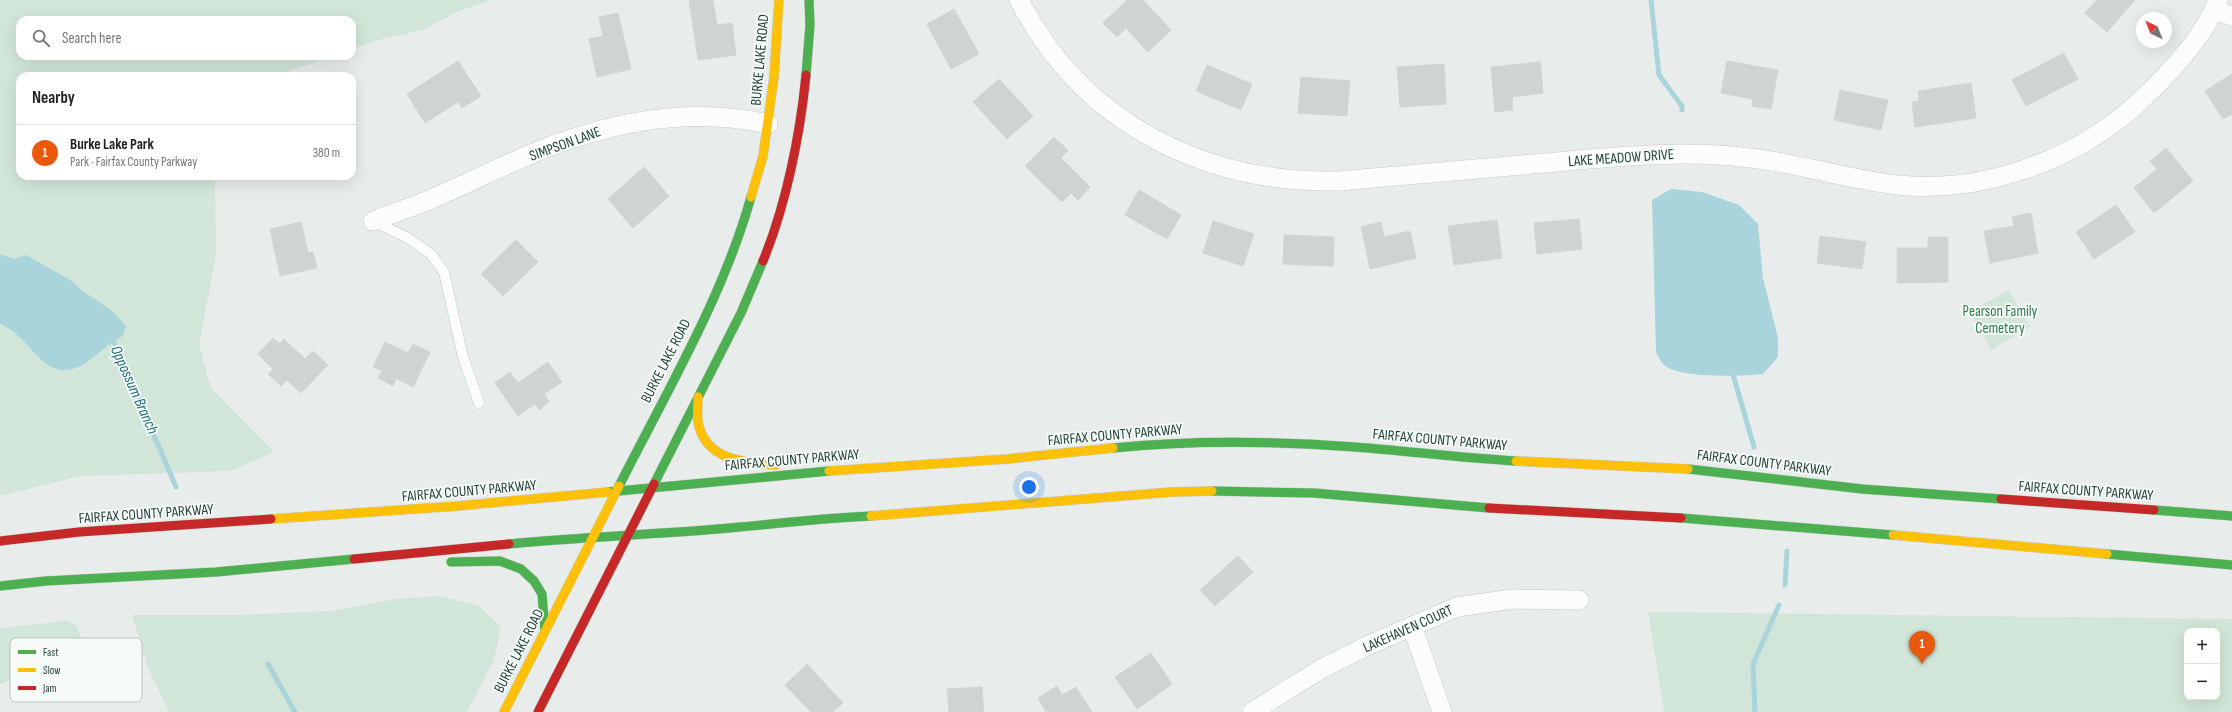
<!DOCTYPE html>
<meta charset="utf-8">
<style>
:root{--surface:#fff;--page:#f6f6f6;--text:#222;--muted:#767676;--line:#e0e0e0;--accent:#ea580c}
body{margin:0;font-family:"Sofia Sans Condensed",sans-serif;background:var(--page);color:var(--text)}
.controls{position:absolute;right:12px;bottom:12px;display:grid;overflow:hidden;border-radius:8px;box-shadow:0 4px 16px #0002}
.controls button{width:36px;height:36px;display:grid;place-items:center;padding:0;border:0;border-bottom:1px solid var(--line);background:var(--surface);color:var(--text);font:20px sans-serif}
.compass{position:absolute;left:2136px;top:12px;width:36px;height:36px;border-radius:50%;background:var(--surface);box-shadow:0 4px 16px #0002;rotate:317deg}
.you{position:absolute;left:1029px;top:487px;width:14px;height:14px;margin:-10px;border:3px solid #fff;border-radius:50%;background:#1a73e8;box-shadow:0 0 0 6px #1a73e833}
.badge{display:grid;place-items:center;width:26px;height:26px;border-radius:50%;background:var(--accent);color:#fff;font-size:13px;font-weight:700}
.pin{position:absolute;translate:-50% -33px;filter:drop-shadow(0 1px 2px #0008)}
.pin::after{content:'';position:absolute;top:21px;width:14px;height:12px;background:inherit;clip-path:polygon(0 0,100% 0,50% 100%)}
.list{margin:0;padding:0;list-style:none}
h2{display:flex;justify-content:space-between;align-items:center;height:52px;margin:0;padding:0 16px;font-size:17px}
h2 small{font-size:13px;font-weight:400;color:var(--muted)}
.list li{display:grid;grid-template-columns:26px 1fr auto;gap:12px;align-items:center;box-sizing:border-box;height:56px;padding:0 16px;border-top:1px solid var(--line)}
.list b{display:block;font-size:15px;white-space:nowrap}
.list p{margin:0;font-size:13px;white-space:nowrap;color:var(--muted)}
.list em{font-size:13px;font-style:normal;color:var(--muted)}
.icon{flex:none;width:22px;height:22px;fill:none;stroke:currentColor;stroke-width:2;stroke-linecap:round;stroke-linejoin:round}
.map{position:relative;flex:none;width:2232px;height:712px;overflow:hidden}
.search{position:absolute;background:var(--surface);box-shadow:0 4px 16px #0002;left:16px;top:16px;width:340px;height:44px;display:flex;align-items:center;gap:10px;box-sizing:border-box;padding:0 14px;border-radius:12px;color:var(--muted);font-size:15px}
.panel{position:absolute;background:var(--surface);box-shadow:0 4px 16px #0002;left:16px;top:72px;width:340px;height:108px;border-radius:12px}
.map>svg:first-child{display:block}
</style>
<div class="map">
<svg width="2232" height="712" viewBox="0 0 2232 712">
<rect width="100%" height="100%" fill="#e8edeb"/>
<g fill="#d1e6d8" fill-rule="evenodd">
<polygon points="0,0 490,0 454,13 426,29 378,40 352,49 352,20 20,20 20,56 332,56 276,76 20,76 20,176 215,176 216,255 199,345 211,388 274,452 231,471 81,476 0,496"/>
<polygon points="2009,290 2030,327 1991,350 1969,312"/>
<polygon points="438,596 478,605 501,627 494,660 467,712 169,712 148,668 132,615 238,615 332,611 395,599"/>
<path d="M1648 612 2232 619V712H1664ZM2187 631H2217V697H2187Z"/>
<polygon points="67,621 77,626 86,652 0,684 0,628"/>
</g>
<g fill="#a9d4db">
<path d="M1671 189 1702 192 1739 205 1758 224 1763 278 1778 338V357L1763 374C1743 376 1680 379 1664 365 1661 362 1658 356 1656 352L1652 200Z"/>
<path d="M0 254 14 259 26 255 72 281 81 290 110 309 126 326 123 336C107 343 96 358 80 366 43 385 31 335 0 324Z"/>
</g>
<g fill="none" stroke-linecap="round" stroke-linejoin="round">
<g stroke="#a9d4db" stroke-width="5">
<polyline points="1651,0 1659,75 1682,106 1682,110"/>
<polyline points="108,338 113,340 176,487"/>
<polyline points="1732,371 1754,447"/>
<polyline points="1785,585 1787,551"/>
<polyline points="268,664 295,712"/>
<polyline points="1755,712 1753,664 1779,605"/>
</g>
</g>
<g fill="#cfd4d2" stroke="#d1d6d4">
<polygon points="689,0 713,0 717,25 732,23 736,55 698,60"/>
<polygon points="1127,0 1143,0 1171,30 1148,52 1126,28 1117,37 1103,23"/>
<polygon points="2097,0 2135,0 2107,32 2085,13"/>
<polygon points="954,9 979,54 951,69 927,24"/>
<polygon points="618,13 631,69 597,77 589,39 603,36 599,17"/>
<polygon points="2064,53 2078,79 2026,106 2012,80"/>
<polygon points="458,61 481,96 462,108 458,102 425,123 407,94"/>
<polygon points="1727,61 1778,70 1771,109 1752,106 1753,99 1721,93"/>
<polygon points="1540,62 1543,93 1512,97 1513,110 1495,112 1491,67"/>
<polygon points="1444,64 1446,104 1400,107 1397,67"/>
<polygon points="1207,65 1252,84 1241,110 1196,91"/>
<polygon points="2232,74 2232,114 2223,119 2205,91"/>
<polygon points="1301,77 1350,81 1347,116 1298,113"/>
<polygon points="999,79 1033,116 1007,139 973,102"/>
<polygon points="1971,83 1976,118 1915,127 1912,102 1919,101 1918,91"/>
<polygon points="1840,90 1888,100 1881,130 1834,120"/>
<polygon points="1054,137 1068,150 1061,158 1090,187 1078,200 1071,193 1062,202 1025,166"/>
<polygon points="2166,148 2193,181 2154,213 2134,188 2157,169 2150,161"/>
<polygon points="644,167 669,196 633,228 608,199"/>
<polygon points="1139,190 1181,215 1167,239 1125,215"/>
<polygon points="2116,205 2135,232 2094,259 2076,232"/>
<polygon points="2031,213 2038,253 1990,263 1984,231 2014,226 2012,217"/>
<polygon points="1579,219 1582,249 1537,254 1534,223"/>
<polygon points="1497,220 1502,258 1454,265 1448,226"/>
<polygon points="1213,221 1254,234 1243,266 1203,253"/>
<polygon points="301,222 308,253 313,252 317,268 280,276 270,229"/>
<polygon points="1381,222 1384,237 1410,231 1416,258 1370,269 1361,227"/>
<polygon points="1284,235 1334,237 1333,266 1283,264"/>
<polygon points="1820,236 1866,242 1862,269 1817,263"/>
<polygon points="1928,237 1948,237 1948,282 1897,283 1897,248 1928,248"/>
<polygon points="516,240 538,262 503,296 481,274"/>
<polygon points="273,338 280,344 284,339 305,359 313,351 328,365 301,393 287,380 281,386 268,374 273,369 258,354"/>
<polygon points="385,342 408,353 413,344 430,352 413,387 396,378 393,386 378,378 382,371 373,367"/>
<polygon points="548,362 562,382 544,394 549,402 539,410 535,404 518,416 495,383 510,372 518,383"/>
<polygon points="1238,556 1253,572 1215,606 1200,590"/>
<polygon points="1151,653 1172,684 1137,709 1115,677"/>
<polygon points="807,664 843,703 833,712 811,712 785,685"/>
<polygon points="1057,686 1062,695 1076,687 1092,712 1046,712 1038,698"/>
<polygon points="982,687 984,712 949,712 947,689"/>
</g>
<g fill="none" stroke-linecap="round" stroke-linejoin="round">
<g stroke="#c5cac8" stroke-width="11">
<polyline id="lane" points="373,221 408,238 431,254 444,272 463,357 479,403"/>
</g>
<g stroke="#c5cac8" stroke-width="20">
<g id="street">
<path d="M1019 0C1082 123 1204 184 1339 181 1408 175 1476 169 1545 163 1591 159 1637 154 1684 154 1719 154 1754 157 1788 164 1825 171 1860 181 1897 185 1982 194 2077 160 2139 102 2167 76 2205 36 2218 0"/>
<polyline points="2214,10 2232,16"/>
<path d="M373 221C390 214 407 209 424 202 473 182 521 155 571 139 634 118 703 109 768 124"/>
<polyline points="1412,626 1442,712"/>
<polyline points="1252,712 1321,669 1371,644 1457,607 1512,599 1579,600"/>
</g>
</g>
<g stroke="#c3ccc9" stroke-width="10">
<g id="fast">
<polyline points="806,75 810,25 809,0"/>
<path d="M1113 448C1193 440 1275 441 1355 447 1409 451 1462 458 1516 461"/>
<polyline points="1688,469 1862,489 2001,499"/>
<polyline points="654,484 741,313 763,261"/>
<path d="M619 486C666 393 723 297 751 197"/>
<polyline points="1212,491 1314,493 1489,508"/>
<polyline points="608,492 829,471"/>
<polyline points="2154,510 2232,516"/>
<polyline points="1681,518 1893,535"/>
<path d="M509 544C578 537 648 535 717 529 769 525 819 518 871 516"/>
<polyline points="2107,554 2232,565"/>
<polyline points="451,562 500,561 521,569 534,581 542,594 545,631"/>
<polyline points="0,586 46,581 216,572 354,559"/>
</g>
</g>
<g stroke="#c3ccc9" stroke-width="10">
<g id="slow">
<polyline points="751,197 763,156 774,77 779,0"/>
<path d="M698 397C698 405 697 414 698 422 705 460 744 463 776 465"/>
<polyline points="1516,461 1688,469"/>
<polyline points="829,471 1007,459 1113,448"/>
<polyline points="871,516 1172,492 1212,491"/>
<polyline points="271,519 457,506 608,492"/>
<polyline points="1893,535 2107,554"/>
<polyline points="504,712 619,486"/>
</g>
</g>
<g stroke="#c3ccc9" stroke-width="10">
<g id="jam">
<path d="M763 261C786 205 800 136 806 75"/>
<polyline points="2001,499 2154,510"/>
<polyline points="1489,508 1681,518"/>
<polyline points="0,541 79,532 271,519"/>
<polyline points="354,559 509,544"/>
<polyline points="538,712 654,484"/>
</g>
</g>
<use href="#lane" stroke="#fcfcfc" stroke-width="10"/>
<use href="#street" stroke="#fcfcfc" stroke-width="19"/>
<use href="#fast" stroke="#4caf50" stroke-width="9"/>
<use href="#slow" stroke="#ffc107" stroke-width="9"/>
<use href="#jam" stroke="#c62828" stroke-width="9"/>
</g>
<g text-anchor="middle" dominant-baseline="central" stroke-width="3.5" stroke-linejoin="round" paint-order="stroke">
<g font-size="15" fill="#24423a" stroke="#f7fbf9">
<text transform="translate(760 60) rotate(-85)">BURKE LAKE ROAD</text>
<text transform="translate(565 144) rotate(-20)">SIMPSON LANE</text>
<text transform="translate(1621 158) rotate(-4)">LAKE MEADOW DRIVE</text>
<text transform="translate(666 361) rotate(-63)">BURKE LAKE ROAD</text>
<text transform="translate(1115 435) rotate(-5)">FAIRFAX COUNTY PARKWAY</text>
<text transform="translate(1440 440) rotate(5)">FAIRFAX COUNTY PARKWAY</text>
<text transform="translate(792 460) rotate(-5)">FAIRFAX COUNTY PARKWAY</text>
<text transform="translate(1764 463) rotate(7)">FAIRFAX COUNTY PARKWAY</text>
<text transform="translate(469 491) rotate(-5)">FAIRFAX COUNTY PARKWAY</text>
<text transform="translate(2086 491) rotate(4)">FAIRFAX COUNTY PARKWAY</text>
<text transform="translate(146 514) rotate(-4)">FAIRFAX COUNTY PARKWAY</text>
<text transform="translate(1408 629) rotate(-24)">LAKEHAVEN COURT</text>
<text transform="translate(519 651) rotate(-63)">BURKE LAKE ROAD</text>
</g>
<g font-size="15" fill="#2d7a4b" stroke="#f7fbf9">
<text x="2000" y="311">Pearson Family<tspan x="2000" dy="17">Cemetery</tspan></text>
</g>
<g font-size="16" font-style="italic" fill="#1c6f80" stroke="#f7fbf9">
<text transform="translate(134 390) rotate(66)">Oppossum Branch</text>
</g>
</g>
<rect x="10" y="638" width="132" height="64" rx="6" fill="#f7fbf9" stroke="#b8c4c0" stroke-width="1"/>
<rect x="18" y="650" width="18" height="4" fill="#4caf50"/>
<rect x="18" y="668" width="18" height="4" fill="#ffc107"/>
<rect x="18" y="686" width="18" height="4" fill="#c62828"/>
<g font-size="11" fill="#24423a">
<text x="43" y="656">Fast</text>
<text x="43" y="674">Slow</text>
<text x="43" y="692">Jam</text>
</g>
</svg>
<div class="controls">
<button>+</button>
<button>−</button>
</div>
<svg class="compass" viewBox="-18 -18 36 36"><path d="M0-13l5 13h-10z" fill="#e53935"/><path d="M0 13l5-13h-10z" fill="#767676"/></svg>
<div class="you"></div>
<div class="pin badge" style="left:1922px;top:664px">1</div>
<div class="search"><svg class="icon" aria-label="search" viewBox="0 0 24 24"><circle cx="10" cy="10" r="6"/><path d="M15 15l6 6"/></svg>Search here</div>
<section class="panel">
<h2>Nearby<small></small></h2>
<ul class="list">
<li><span class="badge">1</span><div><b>Burke Lake Park</b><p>Park · Fairfax County Parkway</p></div><em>380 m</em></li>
</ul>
</section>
</div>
